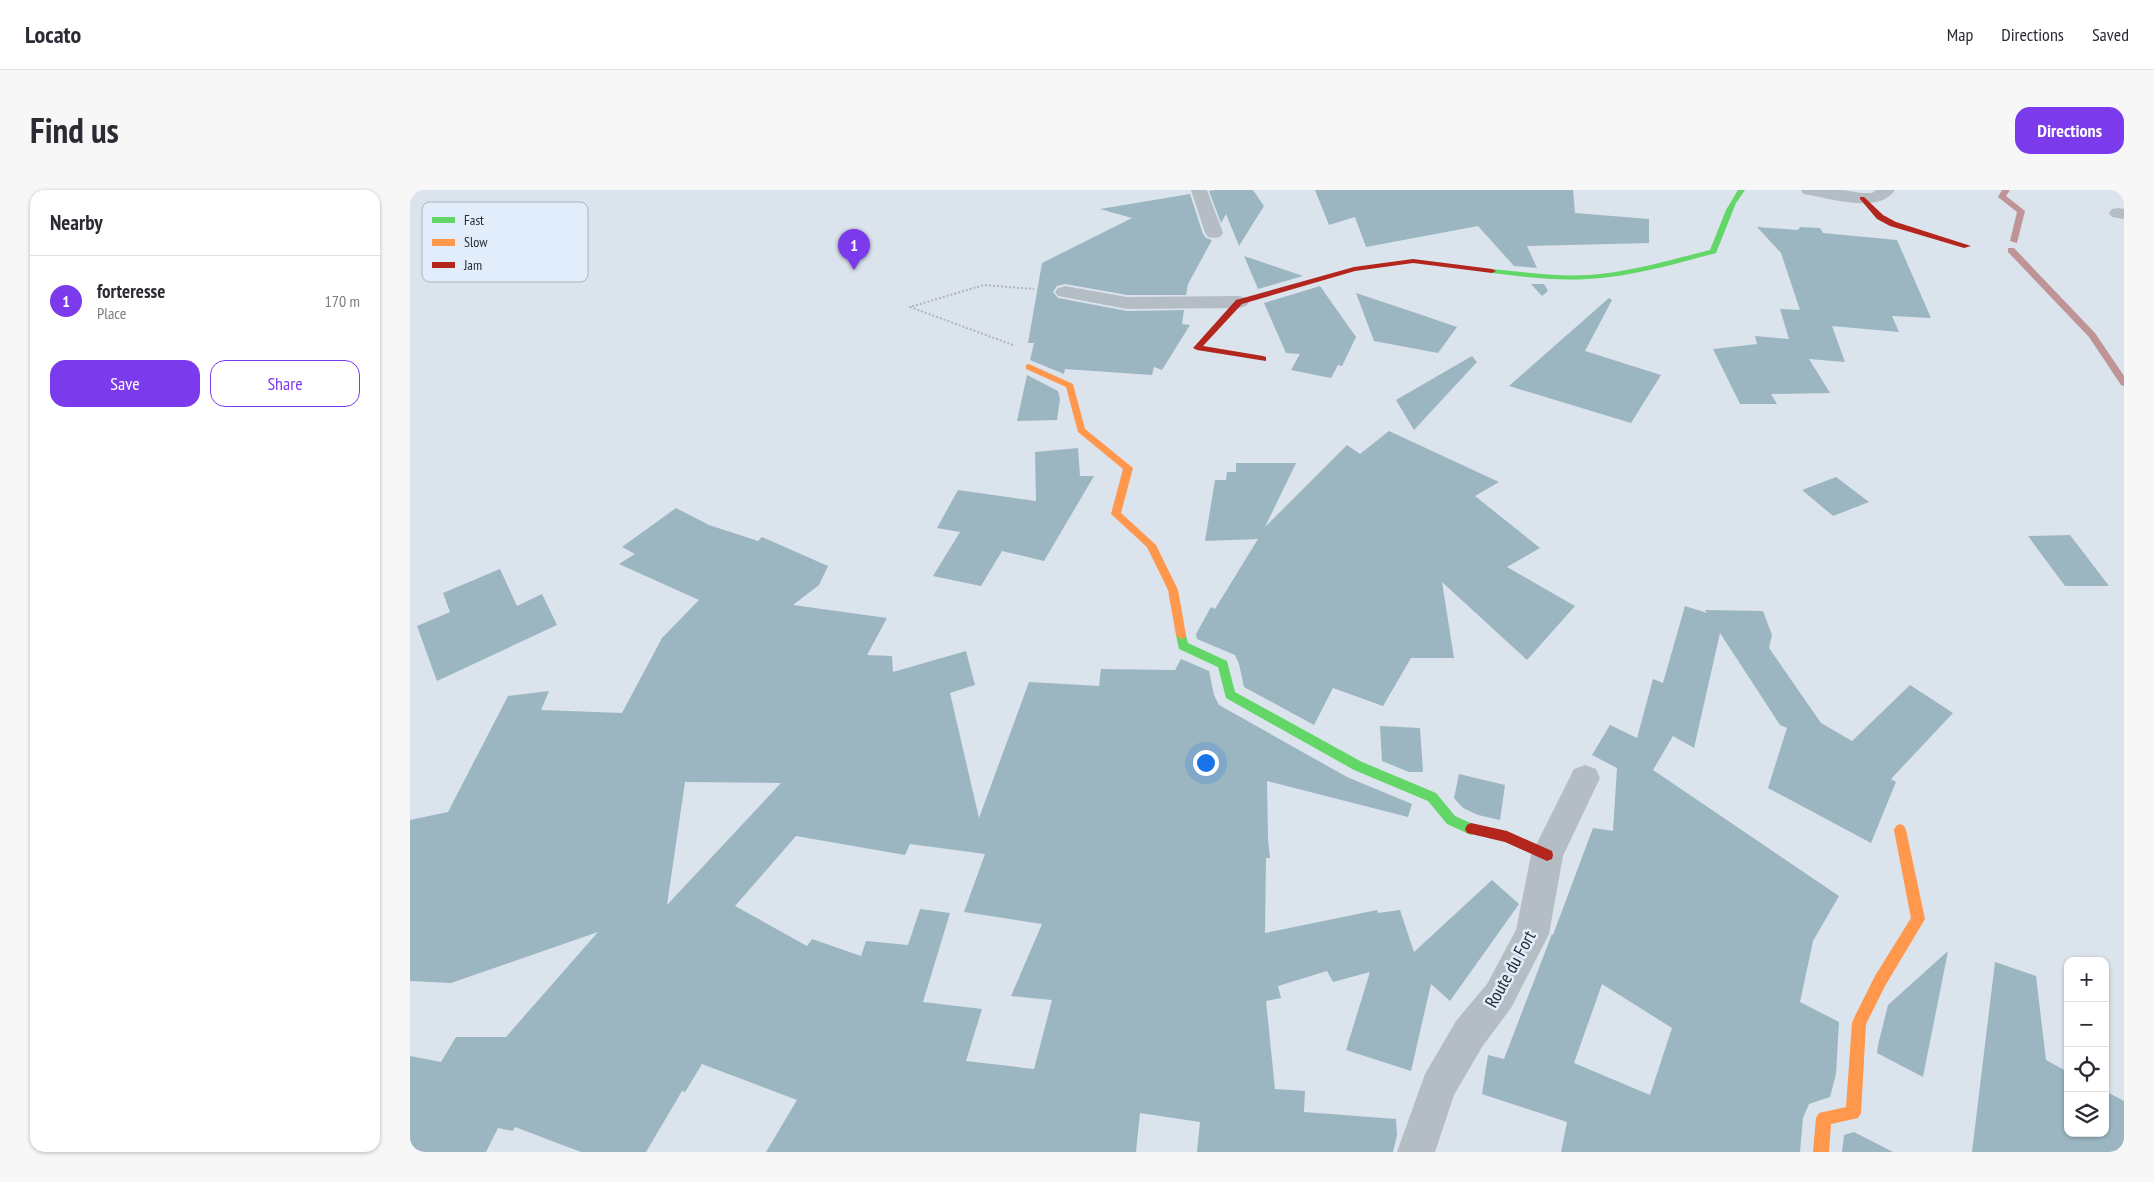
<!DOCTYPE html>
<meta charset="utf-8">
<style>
:root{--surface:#fff;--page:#f7f7f7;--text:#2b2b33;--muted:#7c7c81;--line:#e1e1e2;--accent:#7c3aed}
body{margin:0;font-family:"PT Sans Narrow",sans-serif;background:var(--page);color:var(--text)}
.controls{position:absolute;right:15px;bottom:15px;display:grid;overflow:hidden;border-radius:10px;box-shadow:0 1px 4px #0004}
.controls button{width:45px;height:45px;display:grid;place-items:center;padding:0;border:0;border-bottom:1px solid var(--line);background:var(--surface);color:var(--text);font:25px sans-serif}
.you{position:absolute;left:795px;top:572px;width:18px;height:18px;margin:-12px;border:4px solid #fff;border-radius:50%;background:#1a73e8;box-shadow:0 0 0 8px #1a73e833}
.badge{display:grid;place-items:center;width:32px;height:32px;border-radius:50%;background:var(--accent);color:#fff;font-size:16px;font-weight:700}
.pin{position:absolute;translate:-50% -41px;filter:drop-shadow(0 1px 2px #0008)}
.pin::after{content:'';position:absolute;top:26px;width:18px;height:15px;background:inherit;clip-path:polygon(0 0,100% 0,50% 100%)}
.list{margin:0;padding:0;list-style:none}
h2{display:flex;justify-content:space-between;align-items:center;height:65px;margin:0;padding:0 20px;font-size:21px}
h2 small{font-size:16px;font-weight:400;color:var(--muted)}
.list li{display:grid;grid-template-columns:32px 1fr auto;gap:15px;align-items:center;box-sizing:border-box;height:90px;padding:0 20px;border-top:1px solid var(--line)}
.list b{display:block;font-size:19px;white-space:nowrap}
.list p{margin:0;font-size:16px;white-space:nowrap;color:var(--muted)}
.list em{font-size:16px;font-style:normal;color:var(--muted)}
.actions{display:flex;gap:10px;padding:15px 20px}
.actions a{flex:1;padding:11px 0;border:1px solid var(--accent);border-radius:15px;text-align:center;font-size:18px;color:var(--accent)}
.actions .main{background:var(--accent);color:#fff}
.icon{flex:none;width:28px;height:28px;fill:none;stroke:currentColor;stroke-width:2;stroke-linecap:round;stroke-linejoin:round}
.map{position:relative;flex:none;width:1714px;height:962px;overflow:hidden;border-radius:15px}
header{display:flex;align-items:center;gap:30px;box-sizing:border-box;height:70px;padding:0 25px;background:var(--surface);border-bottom:1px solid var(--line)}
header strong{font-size:24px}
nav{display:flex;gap:28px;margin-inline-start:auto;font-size:18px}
.intro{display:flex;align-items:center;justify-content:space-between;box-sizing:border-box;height:120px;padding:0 30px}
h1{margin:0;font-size:35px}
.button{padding:12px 22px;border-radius:15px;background:var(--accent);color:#fff;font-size:18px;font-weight:700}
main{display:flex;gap:30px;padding:0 30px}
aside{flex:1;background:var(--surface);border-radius:15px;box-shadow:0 1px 4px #0004}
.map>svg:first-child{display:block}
</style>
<header>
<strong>Locato</strong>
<nav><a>Map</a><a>Directions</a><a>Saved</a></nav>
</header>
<div class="intro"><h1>Find us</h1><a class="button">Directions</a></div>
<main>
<aside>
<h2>Nearby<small></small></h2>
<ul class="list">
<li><span class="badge">1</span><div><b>forteresse</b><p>Place</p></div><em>170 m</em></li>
</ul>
<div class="actions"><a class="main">Save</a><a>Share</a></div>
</aside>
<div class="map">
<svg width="1714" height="962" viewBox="0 0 1714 962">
<rect width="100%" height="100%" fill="#dbe3ec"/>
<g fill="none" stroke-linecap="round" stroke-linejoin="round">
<g fill="#be9496" fill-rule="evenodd">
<polygon points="1592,0 1600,0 1596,6 1615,21 1607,53 1600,51 1607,22 1588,7"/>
<polygon points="1598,58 1604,58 1685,143 1714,186 1714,196 1711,195 1679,147 1598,62"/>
</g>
</g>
<g fill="#9bb6c1" fill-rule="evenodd">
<polygon points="805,0 843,0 854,16 829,56 816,24 811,33 799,1"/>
<polygon points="905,0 1163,0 1165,23 1239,29 1239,53 1117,56 1127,78 1104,76 1068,36 956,57 945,27 919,35"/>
<polygon points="780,4 793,44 796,48 802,50 778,94 776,105 717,105 655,94 647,96 643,102 648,108 717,121 774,120 772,134 780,135 752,180 744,177 742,185 655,179 654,184 620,170 624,153 618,153 632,73 722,28 690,19"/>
<polygon points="1347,37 1388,40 1390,37 1410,38 1413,43 1487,50 1521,128 1482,126 1489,142 1422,136 1435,172 1399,169 1420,203 1361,204 1367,214 1330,214 1303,159 1347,154 1345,146 1379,149 1370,119 1390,120 1371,63"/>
<polygon points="834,66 893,86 848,99"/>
<polygon points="1121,94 1134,94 1138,101 1132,106"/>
<polygon points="910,96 946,147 932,176 928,175 921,188 881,180 890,164 876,163 854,113"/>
<polygon points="946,103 1009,124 1047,137 1028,163 964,151"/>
<polygon points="1199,108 1202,110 1175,161 1251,185 1221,233 1099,196"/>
<polygon points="1062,166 1067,172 1004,240 986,210"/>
<polygon points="617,185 648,201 650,209 647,230 607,231"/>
<polygon points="979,241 1089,292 1065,306 1130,358 1097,377 1165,416 1117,470 1032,392 1044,468 1001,468 973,516 923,498 904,535 834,497 829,474 825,465 787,449 786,444 801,417 805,419 848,349 795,351 805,290 816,290 817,282 826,282 826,273 886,273 855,337 937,255 950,264"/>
<polygon points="668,258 670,286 684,286 634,371 592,361 571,396 523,386 550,342 527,338 548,300 626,311 625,262"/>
<polygon points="1426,287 1459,312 1423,326 1392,300"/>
<path d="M266 318 299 335 348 351 352 347 418 376 409 395 383 415 477 428 457 465 482 466 483 482 556 461 565 495 540 503 569 628 619 492 689 496 691 479 765 480 771 469 799 481 804 505 809 515 937 587 1002 614 998 627 857 591 858 649 860 668H856L855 743 967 720 968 723 990 720 1004 762 1082 690 1109 714 1040 811 1021 794 1001 881 936 860 960 782 923 792 917 781 868 796 871 808 856 811 865 899 895 901 894 922 986 929 987 945 983 962H787L790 932 730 923 726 962H356L387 910 292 874 275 902 272 901 236 962H171L105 937 103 941 88 938 76 962H0V866L31 872 46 847H96L188 742 41 793 0 791V630L38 622 98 506 139 501 131 520 212 523 252 448 289 410 209 374 225 364 212 357ZM275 592 371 593 257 715ZM386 646 495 665 500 654 575 664 554 722 632 734 601 806 642 810 624 879 556 871 572 819 513 812 540 723 510 719 498 755 456 751 451 766 402 749 397 756 325 716Z"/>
<polygon points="1660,345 1699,396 1655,396 1618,346"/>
<polygon points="90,379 107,416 132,404 147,435 27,491 7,436 40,422 33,403"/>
<path d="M1275 416 1297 423 1295 420 1353 421 1362 445 1359 458 1411 533 1442 551 1500 495 1543 523 1481 589 1486 592 1461 653 1358 598 1377 538 1370 535 1310 443 1284 558 1263 546 1243 580 1429 706 1403 751 1390 812 1429 832 1426 884 1420 907 1399 914 1393 928 1390 962H1151L1157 932 1072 904 1078 865 1094 869 1142 744 1143 745 1183 638 1203 641 1207 578 1182 565 1200 535 1227 548 1243 489 1253 493ZM1192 794 1262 838 1240 905 1164 873Z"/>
<polygon points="970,536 1010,538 1013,582 999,582 972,571"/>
<polygon points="1049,584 1095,595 1090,630 1068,625 1053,618 1044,608"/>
<polygon points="1538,761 1513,887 1467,863 1468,855 1478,815"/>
<polygon points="1585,772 1626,786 1636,870 1658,882 1658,943 1695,943 1695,901 1714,911 1714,962 1562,962"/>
<polygon points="1444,942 1483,962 1432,962 1434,945"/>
</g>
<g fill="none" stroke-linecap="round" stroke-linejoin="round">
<polyline stroke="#adb6bd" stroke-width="2" stroke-dasharray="2 2" stroke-linecap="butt" points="603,155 500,117 574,95 624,99"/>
<g fill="#b5bdc4" fill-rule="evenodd">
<polygon points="781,0 797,0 813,43 810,47 804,48 798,47 795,43"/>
<path d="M1391 0H1433L1452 3H1462L1466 0H1485C1469 24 1423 9 1399 5L1393 4Z"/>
<polygon points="1708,18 1714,19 1714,29 1702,27 1699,23 1702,19"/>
<polygon points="655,96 717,107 829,106 836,108 839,112 836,116 829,118 717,119 648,106 645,102 648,98"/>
<polygon points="1175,575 1186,579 1190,588 1153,666 1139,744 1101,818 1072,857 1044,905 1025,962 987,962 1015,884 1046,831 1077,794 1106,740 1121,665 1164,579"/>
</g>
<g fill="#63d668" fill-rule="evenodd">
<path d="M1328 0H1335L1326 13 1306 63C1264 74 1221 87 1178 89 1146 91 1114 87 1082 83L1078 81 1082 79C1114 82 1146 87 1179 85 1220 82 1260 70 1300 60L1316 20Z"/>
<polygon points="771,441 775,442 778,453 817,471 825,502 952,572 1026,603 1045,626 1065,635 1067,639 1065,643 1061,645 1037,634 1018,611 944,580 816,508 808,477 769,459 766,445"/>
</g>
<g fill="#ff974d" fill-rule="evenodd">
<polygon points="619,174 663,194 675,239 723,278 711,323 746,355 768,400 776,445 775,448 771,449 766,445 758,400 737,357 701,324 713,279 668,242 656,197 616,179 616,175"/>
<polygon points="1490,634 1494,636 1496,640 1515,729 1475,796 1456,834 1451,923 1448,928 1421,934 1419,962 1403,962 1406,928 1409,923 1436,917 1442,833 1444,828 1465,786 1501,728 1484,640 1486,636"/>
</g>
<g fill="#b3261e" fill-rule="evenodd">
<polygon points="1450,7 1454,7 1473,25 1486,32 1561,56 1554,58 1480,36 1467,29 1450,9"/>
<polygon points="1003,69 1082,79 1086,81 1082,83 1003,73 945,81 832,114 793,156 853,166 856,167 856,171 787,160 783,158 826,110 944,77"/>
<polygon points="1061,633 1097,641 1142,661 1143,665 1142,669 1137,671 1095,652 1057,643 1055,639 1057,635"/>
</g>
</g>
<g text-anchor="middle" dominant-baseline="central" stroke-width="5" stroke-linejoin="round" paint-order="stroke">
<g font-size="18" fill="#242f34" stroke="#e1edfa">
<text transform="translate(1100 779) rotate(-61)">Route du Fort</text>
</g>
</g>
<rect x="12" y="12" width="166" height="80" rx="8" fill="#e1edfa" stroke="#a8b4bf" stroke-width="1"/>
<rect x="22" y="27" width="23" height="6" fill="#63d668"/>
<rect x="22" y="49" width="23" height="7" fill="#ff974d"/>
<rect x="22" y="72" width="23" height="6" fill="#b3261e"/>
<g font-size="14" fill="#242f34">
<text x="54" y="35">Fast</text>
<text x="54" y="57">Slow</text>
<text x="54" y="80">Jam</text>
</g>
</svg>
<div class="controls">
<button>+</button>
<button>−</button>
<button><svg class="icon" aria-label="locate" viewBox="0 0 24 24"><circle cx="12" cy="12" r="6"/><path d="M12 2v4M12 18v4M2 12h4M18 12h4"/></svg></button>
<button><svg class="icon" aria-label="layers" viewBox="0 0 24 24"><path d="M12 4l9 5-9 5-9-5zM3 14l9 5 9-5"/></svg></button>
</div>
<div class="you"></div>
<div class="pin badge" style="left:444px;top:80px">1</div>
</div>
</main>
